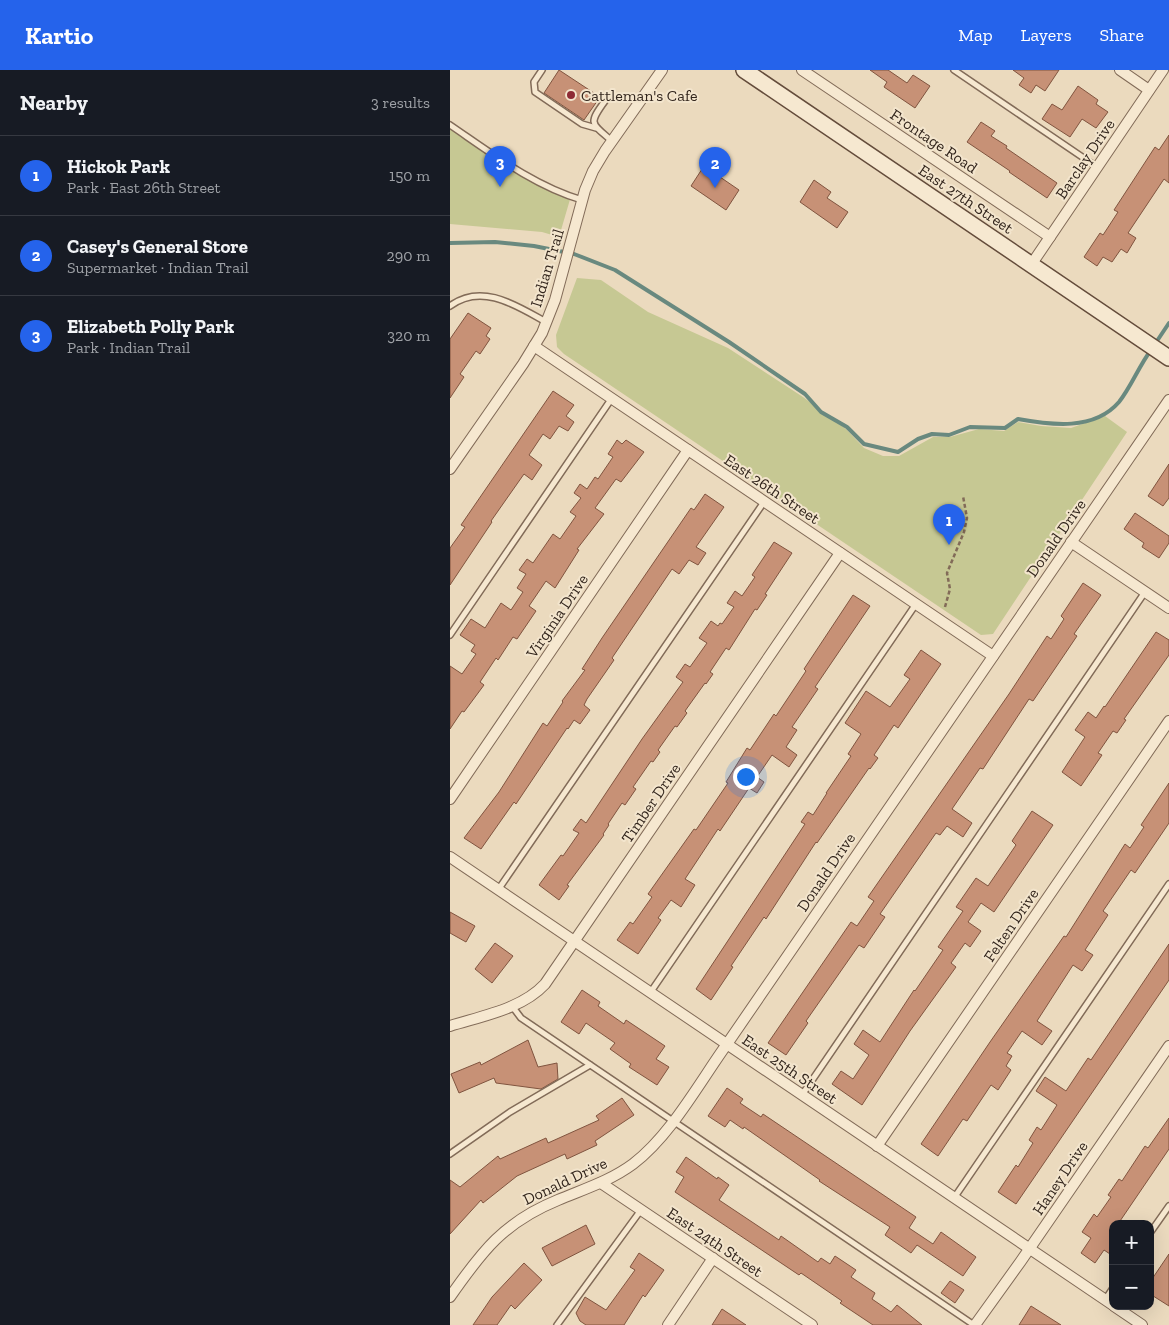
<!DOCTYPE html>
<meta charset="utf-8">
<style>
:root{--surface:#171b24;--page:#242831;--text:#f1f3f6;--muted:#9ea1a6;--line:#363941;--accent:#2563eb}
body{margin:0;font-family:"Zilla Slab",serif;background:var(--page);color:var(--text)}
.controls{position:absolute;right:15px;bottom:15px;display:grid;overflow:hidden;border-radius:10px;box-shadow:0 5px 20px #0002}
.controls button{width:45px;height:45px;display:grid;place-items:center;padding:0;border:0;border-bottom:1px solid var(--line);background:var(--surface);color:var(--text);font:25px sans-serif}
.you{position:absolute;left:295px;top:706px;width:18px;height:18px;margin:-12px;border:4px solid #fff;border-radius:50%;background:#1a73e8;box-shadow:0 0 0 8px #1a73e833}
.badge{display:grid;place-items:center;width:32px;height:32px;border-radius:50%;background:var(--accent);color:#fff;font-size:16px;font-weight:700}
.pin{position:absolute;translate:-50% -41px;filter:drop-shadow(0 1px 2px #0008)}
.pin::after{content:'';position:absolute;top:26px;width:18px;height:15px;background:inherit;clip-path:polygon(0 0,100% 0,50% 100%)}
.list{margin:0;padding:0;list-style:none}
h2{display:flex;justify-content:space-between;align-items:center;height:65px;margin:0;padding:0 20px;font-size:21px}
h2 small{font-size:16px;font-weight:400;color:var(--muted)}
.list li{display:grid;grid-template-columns:32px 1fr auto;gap:15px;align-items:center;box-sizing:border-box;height:80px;padding:0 20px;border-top:1px solid var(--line)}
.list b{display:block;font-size:19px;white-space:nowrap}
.list p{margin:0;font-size:16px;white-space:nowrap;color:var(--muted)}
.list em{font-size:16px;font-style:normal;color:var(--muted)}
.map{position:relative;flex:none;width:719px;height:1255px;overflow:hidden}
header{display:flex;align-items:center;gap:30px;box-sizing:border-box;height:70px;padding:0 25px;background:var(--accent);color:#fff}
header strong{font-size:24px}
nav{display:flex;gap:28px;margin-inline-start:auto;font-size:18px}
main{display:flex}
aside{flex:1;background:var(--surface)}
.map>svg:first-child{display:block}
</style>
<header>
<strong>Kartio</strong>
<nav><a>Map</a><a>Layers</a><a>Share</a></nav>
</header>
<main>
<aside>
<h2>Nearby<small>3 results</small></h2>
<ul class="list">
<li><span class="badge">1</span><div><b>Hickok Park</b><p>Park · East 26th Street</p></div><em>150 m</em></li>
<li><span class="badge">2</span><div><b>Casey's General Store</b><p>Supermarket · Indian Trail</p></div><em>290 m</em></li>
<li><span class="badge">3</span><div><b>Elizabeth Polly Park</b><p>Park · Indian Trail</p></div><em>320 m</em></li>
</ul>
</aside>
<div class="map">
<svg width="719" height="1255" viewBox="0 0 719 1255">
<rect width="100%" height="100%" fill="#ebdabe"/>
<g fill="#c6c893">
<polygon points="0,55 60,95 121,126 109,167 92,162 0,154"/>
<polygon points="127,208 151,210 198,242 278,278 353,327 396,359 414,378 433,386 449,386 483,367 500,367 529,359 554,361 568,352 591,356 621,358 655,346 677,362 543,564 531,565 114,284 107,277 106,265"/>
</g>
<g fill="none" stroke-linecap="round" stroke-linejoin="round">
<g stroke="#69897f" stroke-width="4">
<path d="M0 173 45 172 84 176 124 184 165 200 279 272 355 324 371 342 397 357 414 374 448 382 468 369 482 364 499 365 520 357 555 358 568 349C601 355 644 361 669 332 681 317 689 296 701 280"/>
<polyline points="705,274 719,253"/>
</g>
</g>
<g fill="#c79176" stroke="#80543f">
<polygon points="109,0 150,27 134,50 94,23"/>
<polygon points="420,0 438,0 457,13 463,5 480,16 465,38 434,17 437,12"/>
<polygon points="563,0 609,0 595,21 586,15 581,23 569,15 574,8"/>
<polygon points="628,16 648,30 646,34 658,42 646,58 632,49 620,67 592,49 602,34 612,40"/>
<polygon points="531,52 545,61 541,66 557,76 556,78 607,113 597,128 559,102 560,101 517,72"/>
<polygon points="719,65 719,113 714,109 678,163 686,168 677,183 671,179 662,192 653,187 647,196 634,187 650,163 653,165 668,142 664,140 705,77 709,80"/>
<polygon points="254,96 289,120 276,140 241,116"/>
<polygon points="364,110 381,122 377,128 398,142 387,158 350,132"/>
<polygon points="18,243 41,258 36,266 40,269 30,284 26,281 10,304 14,307 0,328 0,269"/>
<polygon points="103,321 124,335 116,346 124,352 118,361 109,356 100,369 93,364 79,385 92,395 82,410 74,404 41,451 42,452 0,515 0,478 15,457 11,455"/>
<polygon points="167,370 172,374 176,370 194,382 171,412 166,409 145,438 154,444 127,479 129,480 105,518 96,511 79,536 86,541 67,569 63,567 48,590 46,588 30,612 34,615 14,642 12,641 0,659 0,596 12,604 26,584 21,581 25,575 10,565 21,549 35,558 51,533 61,540 73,522 67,518 76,504 69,500 77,489 83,493 103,464 110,469 126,446 120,442 131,428 124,423 130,414 137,419 145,407 148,409 163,387 158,384"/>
<polygon points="719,394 719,428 713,436 698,426"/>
<polygon points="255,424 274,437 246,477 256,483 248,495 239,490 229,504 222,499 162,588 164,590 137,629 134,635 140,640 130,654 124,650 118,659 117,658 66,734 64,732 31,779 14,768 49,722 93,653 97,656 113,632 112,631 135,600 132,599 152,568 241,438 244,440"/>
<polygon points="685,443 719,466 719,473 709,488 692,477 694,473 674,459"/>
<polygon points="324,472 342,483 315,524 317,525 307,540 305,539 279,580 276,578 260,602 263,604 256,614 255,613 235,641 237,643 227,657 225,656 208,680 210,682 203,692 201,691 183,717 186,719 175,735 172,733 158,754 159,755 153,764 154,765 117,815 119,816 109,830 89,815 111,785 113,786 129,763 123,760 131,749 136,753 192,669 233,612 226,607 235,594 240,597 257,573 249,568 261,551 268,556 270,553 272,554 284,537 277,533 285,521 292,526 305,507 302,505"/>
<polygon points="633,513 651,525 624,564 627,566 583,631 579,629 533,699 530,698 502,739 522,753 513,767 497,756 490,765 486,763 430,844 435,847 414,878 409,875 356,951 358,953 336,985 318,973 401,852 407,856 424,831 418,827 559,624 597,566 601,569 614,549 611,546"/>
<polygon points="403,525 420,536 365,617 368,619 342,657 347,660 336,677 347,685 339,697 322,685 307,707 314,712 307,723 299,718 270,761 268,759 235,809 245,815 231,837 221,830 208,848 211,850 188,884 167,870 180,852 183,854 202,827 198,824 244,759 246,760 278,713 276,712 297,678 300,680 324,644 326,646 356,601 354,599"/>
<polygon points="706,562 719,570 719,585 674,649 676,650 667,663 663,661 648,683 652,685 631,716 612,702 635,667 625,660 638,642 646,648 654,636 655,637"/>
<polygon points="471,580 491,594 448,658 444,655 424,685 428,688 420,699 419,698 367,773 366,772 316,849 314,847 281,896 283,897 261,930 246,919 355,754 351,752 358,742 363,745 377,723 376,723 401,686 398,684 411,664 395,653 416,621 440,637 460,609 454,605"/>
<polygon points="719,713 719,753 685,803 681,800 653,841 658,845 635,880 643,885 632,901 623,895 587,951 602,961 592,975 572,961 557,983 562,986 556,996 561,1000 548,1020 541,1015 517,1051 513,1049 488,1086 471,1074 540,972 614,866 616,867 675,774 680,778 694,757 691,755"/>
<polygon points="582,741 603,755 544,842 531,833 518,852 531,861 520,877 515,873 501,893 506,897 460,961 412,1035 382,1014 391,1001 403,1009 419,985 404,974 413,960 430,972 464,920 465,921 493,880 488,877 513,841 506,837 526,808 538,816 566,775 562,771"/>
<polygon points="0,842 25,856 16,872 0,863"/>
<polygon points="45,873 63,886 42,913 25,899"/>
<polygon points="719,874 719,910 566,1134 548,1122 566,1095 568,1097 583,1073 579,1070 587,1057 591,1060 607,1035 586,1021 595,1007 616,1021 638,988 641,990"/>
<polygon points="132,920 150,932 148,936 174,954 176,950 215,976 206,989 219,997 207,1015 179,997 181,994 160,979 165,973 136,953 129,964 111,952"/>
<polygon points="78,970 88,997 107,993 108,1009 91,1019 46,1013 44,1008 9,1023 1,1004 30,992 31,995"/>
<polygon points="277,1018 293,1029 290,1033 311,1047 313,1044 466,1147 459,1158 483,1174 491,1162 526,1187 513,1206 467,1175 461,1183 435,1165 440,1157 369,1111 370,1110 294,1057 293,1059 280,1050 275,1057 258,1046"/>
<polygon points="172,1028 184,1045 145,1071 147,1075 117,1089 115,1084 67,1106 33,1133 31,1130 0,1164 0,1110 10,1117 48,1086 50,1089 96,1068 98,1073 149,1050 146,1046"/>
<polygon points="719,1048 719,1079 668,1154 663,1154 663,1186 654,1180 645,1193 631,1183 641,1168 632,1162 644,1144 647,1147 661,1127 658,1125 669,1109 672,1111 695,1076 698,1078"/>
<polygon points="236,1087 267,1109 268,1107 279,1115 269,1130 329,1170 331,1166 368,1192 371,1188 380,1194 385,1186 406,1200 401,1207 425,1223 422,1229 441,1242 447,1235 472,1255 423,1255 390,1233 392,1231 351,1203 349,1205 225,1122 234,1107 226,1102"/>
<polygon points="136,1155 145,1174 102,1196 92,1178"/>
<polygon points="189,1183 214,1200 195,1227 193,1225 174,1255 136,1255 130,1251 126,1243 135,1227 156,1240 185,1200 180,1197"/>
<polygon points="719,1184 719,1236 700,1224 700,1212"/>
<polygon points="74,1193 92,1210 65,1239 61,1235 47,1255 23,1255 42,1227"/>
<polygon points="500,1211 514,1220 505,1233 491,1223"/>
<polygon points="581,1236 611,1255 569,1255"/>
<polygon points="272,1239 296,1255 262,1255"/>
</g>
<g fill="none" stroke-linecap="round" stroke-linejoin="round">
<g stroke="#826b58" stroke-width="8">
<g id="service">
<polyline points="92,0 84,12 85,22 132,54 146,58"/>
<polyline points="504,0 647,97"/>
<path d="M155 31C138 54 141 53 162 71"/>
<path d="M0 55C41 83 84 116 132 130"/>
<path d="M0 236C32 212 67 236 96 252"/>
<polyline points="0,565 162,328"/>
<polyline points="48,820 314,432"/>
<polyline points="200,923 466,534"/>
<polyline points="62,936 71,948 524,1255"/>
<polyline points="352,1025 695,522"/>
<polyline points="0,1084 60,1042 140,995"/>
<polyline points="504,1128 719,814"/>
<polyline points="700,1163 719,1136"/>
<polyline points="655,1230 663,1218"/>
<polyline points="107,1255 191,1140"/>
</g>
</g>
<g stroke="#826b58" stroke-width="12">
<g id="minor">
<polyline points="352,0 600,167"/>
<polyline points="670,0 699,20"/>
<polyline points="581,195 713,0"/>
<polyline points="84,276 543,586"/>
<polyline points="0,399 73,294 92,263 105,230 135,120 143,101 155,81 212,0"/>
<polyline points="621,472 719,538"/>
<polyline points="0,729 238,380"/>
<polyline points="0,787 663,1235"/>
<path d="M0 956C32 946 72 939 95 914L390 483"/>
<polyline points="427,1076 719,651"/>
<polyline points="151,1113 362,1255"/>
<path d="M0 1227C32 1181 54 1152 108 1130 134 1119 160 1111 183 1094 221 1065 249 1013 277 974L719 330"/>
<polyline points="664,1236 692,1255"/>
<polyline points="218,1255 263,1188"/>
<polyline points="525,1255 571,1191 719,976"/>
</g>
</g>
<g stroke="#644c3b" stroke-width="18">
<polyline id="secondary" points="294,0 719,288"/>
</g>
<polyline stroke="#826b58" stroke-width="2.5" stroke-dasharray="4 2.5" stroke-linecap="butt" points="495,537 500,519 497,503 514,462 517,448 513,426"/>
<use href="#service" stroke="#f6e8d0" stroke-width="5"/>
<use href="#minor" stroke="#f6e8d0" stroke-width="10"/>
<use href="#secondary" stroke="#f6e8d0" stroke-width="15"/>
</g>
<circle fill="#8e2b34" stroke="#f3e5cd" stroke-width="2" cx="121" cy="25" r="5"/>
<g text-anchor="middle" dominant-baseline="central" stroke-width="4" stroke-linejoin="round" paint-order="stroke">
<g font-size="16" fill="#32251c" stroke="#f3e5cd" text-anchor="start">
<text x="131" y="25">Cattleman's Cafe</text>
</g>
<g font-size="16" fill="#32251c" stroke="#f3e5cd">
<text transform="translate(484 71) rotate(34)">Frontage Road</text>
<text transform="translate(635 89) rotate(-56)">Barclay Drive</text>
<text transform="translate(516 129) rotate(34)">East 27th Street</text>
<text transform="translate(97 198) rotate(-73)">Indian Trail</text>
<text transform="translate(322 419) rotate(34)">East 26th Street</text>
<text transform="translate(606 468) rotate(-55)">Donald Drive</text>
<text transform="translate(107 546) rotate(-56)">Virginia Drive</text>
<text transform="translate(201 733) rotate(-56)">Timber Drive</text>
<text transform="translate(376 802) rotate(-56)">Donald Drive</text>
<text transform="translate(561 855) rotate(-56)">Felten Drive</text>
<text transform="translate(340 999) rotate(34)">East 25th Street</text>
<text transform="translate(610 1108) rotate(-56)">Haney Drive</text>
<text transform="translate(115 1111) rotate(-25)">Donald Drive</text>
<text transform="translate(265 1172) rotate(34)">East 24th Street</text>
</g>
</g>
</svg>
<div class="controls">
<button>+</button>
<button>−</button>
</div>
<div class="you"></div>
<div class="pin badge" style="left:499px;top:475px">1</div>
<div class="pin badge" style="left:265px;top:118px">2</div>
<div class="pin badge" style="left:50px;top:117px">3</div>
</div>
</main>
